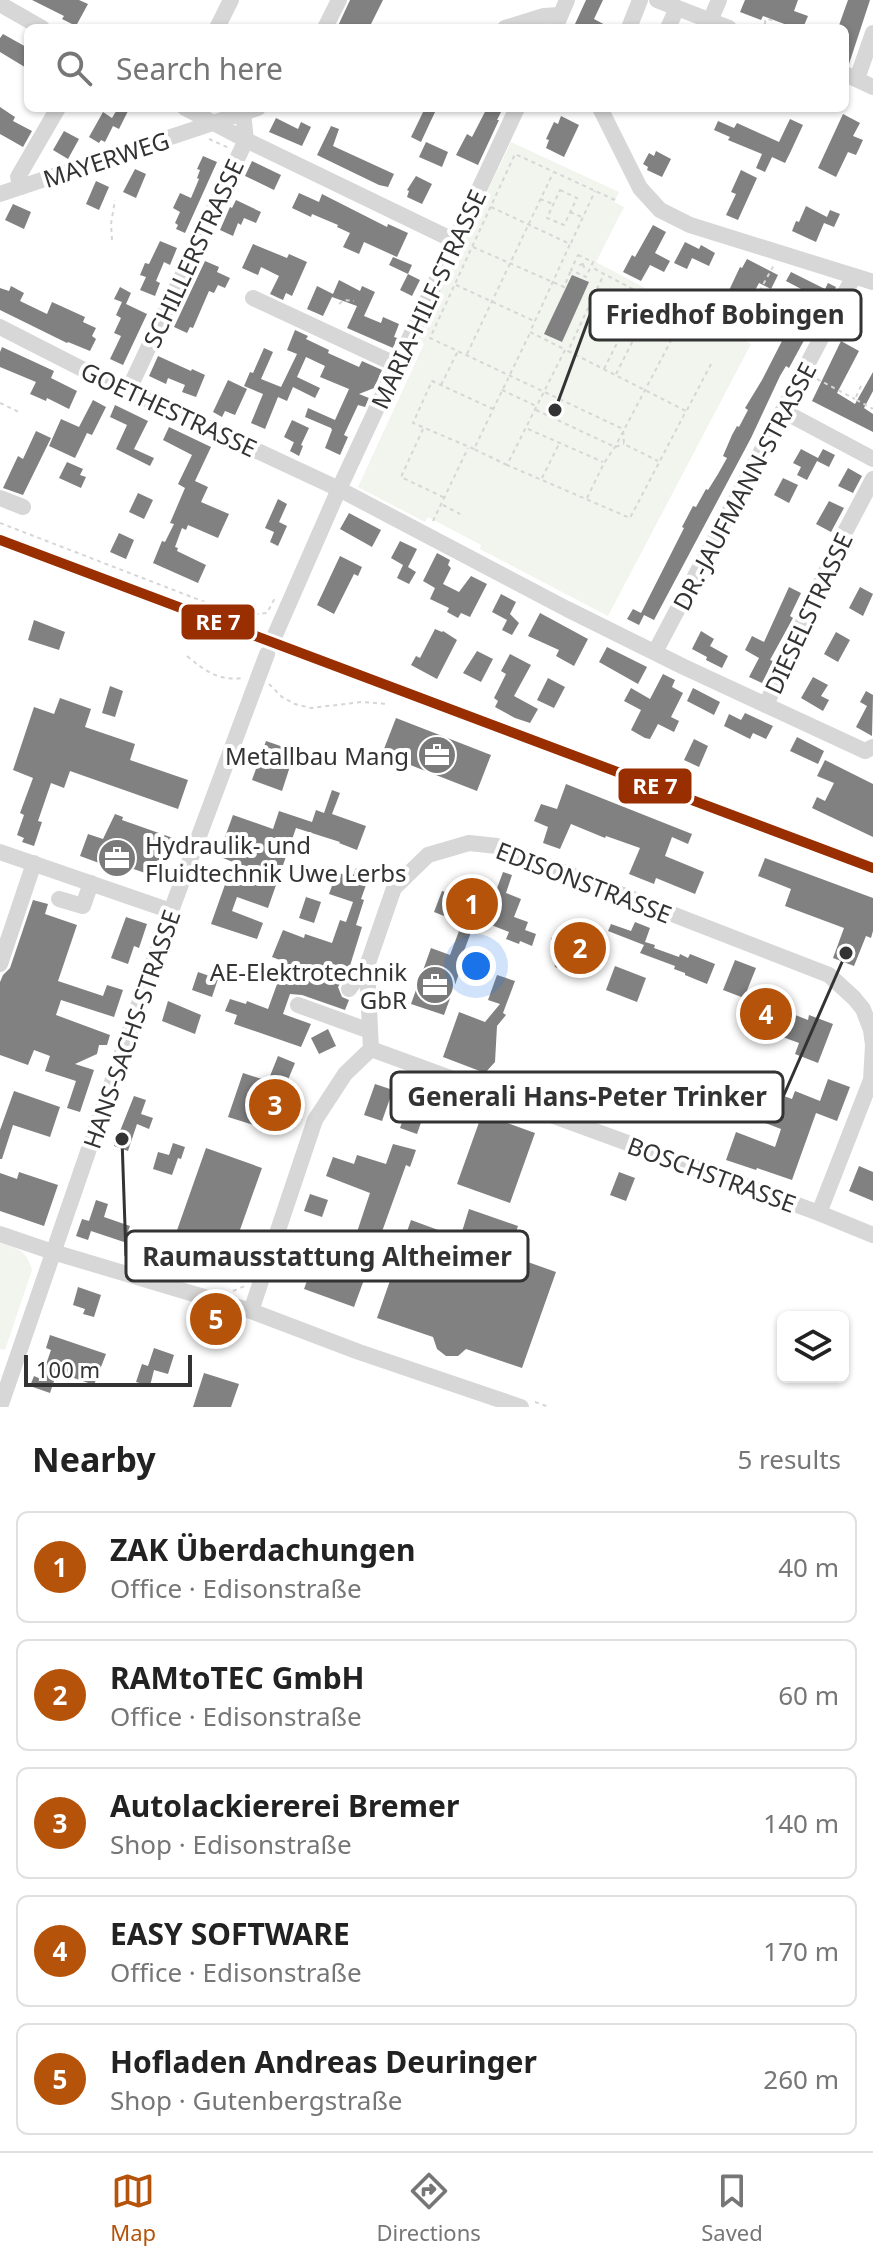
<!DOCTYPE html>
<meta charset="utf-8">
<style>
:root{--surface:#fff;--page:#f6f6f6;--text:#222;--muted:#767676;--line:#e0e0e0;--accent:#b45309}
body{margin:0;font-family:"Noto Sans",sans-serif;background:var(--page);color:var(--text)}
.controls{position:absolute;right:24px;bottom:24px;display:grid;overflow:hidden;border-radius:12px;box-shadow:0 2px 6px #0004}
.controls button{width:72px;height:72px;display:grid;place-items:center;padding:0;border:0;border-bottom:2px solid var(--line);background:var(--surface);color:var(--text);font:40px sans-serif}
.scale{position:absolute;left:24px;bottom:20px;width:168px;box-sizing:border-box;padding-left:8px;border:4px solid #333;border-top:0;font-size:22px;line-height:28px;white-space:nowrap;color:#333;-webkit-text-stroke:6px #fff;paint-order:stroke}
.you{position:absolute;left:476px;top:966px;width:28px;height:28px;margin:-20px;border:6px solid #fff;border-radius:50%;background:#1a73e8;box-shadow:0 0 0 12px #1a73e833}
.badge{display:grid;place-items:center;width:52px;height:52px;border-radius:50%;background:var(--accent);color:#fff;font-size:26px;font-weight:700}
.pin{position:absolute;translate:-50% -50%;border:4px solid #fff;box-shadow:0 2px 8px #0006}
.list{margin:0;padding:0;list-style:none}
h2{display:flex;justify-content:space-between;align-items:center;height:104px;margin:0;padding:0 32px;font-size:34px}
h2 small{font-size:26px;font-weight:400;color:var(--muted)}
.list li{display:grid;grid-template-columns:52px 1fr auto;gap:24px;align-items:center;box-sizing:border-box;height:112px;margin:0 16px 16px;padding:0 16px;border:2px solid var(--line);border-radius:12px}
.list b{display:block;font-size:30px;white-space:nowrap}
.list p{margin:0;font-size:26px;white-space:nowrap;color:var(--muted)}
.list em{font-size:26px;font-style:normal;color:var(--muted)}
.icon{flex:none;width:44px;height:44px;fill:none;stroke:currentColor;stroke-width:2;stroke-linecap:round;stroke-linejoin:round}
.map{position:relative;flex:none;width:873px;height:1407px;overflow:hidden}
.search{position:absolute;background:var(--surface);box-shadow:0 2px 6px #0004;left:24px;right:24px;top:24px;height:88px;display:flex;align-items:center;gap:20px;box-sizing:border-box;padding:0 28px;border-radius:12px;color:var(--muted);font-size:30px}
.sheet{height:744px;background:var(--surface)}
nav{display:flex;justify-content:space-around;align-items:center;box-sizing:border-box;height:112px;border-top:2px solid var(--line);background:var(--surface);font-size:22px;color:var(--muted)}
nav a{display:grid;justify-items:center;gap:4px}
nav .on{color:var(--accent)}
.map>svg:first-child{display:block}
</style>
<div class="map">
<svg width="873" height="1407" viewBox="0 0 873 1407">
<rect width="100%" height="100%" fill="#fff"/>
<g fill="#f1f5ed">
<polygon points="511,142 619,192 614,202 624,207 596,262 751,344 608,616 480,549 481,545 428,517 425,522 358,487 424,344 417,340"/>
<path d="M0 1243C19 1249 26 1250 32 1270L5 1350 0 1349Z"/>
</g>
<g fill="#818181">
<polygon points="32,0 79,0 88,4 76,26 62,19 64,16"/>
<polygon points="350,0 383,0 369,28 337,28"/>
<polygon points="586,0 603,0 594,19 611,28 576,28 577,26 575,24"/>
<polygon points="745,0 798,0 794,11 808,16 803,28 795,28 763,16 761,20 740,12"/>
<polygon points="848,0 870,0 849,64 845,63 845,28 838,28"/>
<polygon points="3,34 28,48 28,69 0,52 0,38"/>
<polygon points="0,107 15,117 13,121 32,131 23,147 0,134"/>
<polygon points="118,108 128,111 119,129 113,126 105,142 101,140 99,143 89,137 103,112 112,118"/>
<polygon points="425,108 435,112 421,142 411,137"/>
<polygon points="487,108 503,108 497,120 499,120 478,165 456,155 467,134 472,137"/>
<polygon points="843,114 860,123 853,136 863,140 856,155 848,152 836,177 818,168"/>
<polygon points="561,116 579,125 564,157 546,148 549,140 546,139 554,122 558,124"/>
<polygon points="276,118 298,129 301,122 311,127 302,146 269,132"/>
<polygon points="790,119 803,125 790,153 785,163 772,157 765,172 756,168 762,154 728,140 730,137 714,130 718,121 734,128 737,123 779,142"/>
<polygon points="331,126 339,129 333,146 394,174 388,187 379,185 317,155"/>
<polygon points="64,131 79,139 68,159 53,150"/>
<polygon points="426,142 448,152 442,167 419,157"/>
<polygon points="656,151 671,159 662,177 647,170 648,167 643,164 649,153 654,156"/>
<polygon points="203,156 217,162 185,233 176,229 178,225 175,223 180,212 173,208 180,193 191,198 199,179 197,178 200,170 197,169"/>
<polygon points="252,161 281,175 274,190 245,176"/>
<polygon points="135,169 146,174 136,198 123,192"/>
<polygon points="741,170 757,178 738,220 726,215 736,194 731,192"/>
<polygon points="416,176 432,184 422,204 407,197 409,191 407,190"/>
<polygon points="96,181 109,187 99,210 86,204"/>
<polygon points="299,193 319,202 322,194 387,227 388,224 408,233 397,257 364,242 359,254 343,247 350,233 337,227 338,225 312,214 311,217 292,208"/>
<polygon points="236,200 261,212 256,223 244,218 241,225 238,223 233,236 220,230 230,207 232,208"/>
<polygon points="13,204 31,212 24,229 5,220"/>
<polygon points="806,206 827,217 830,210 840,214 834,227 824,223 816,242 792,231 796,221 799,222"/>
<polygon points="653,225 666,232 655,253 670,261 664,272 650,265 641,281 623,272 632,255 635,257"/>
<polygon points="160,241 177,248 170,265 164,262 156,281 160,283 155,296 140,290 146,277 140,275 145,263 149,264"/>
<polygon points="685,242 699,249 701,245 715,253 709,266 692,258 687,269 674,263"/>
<polygon points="253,244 287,258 289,254 307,262 292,296 286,293 283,300 270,294 279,276 261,267 258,275 242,268"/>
<polygon points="393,257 412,265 408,274 420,280 412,296 400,290 408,274 389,265"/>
<polygon points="747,259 778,275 771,289 759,283 735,328 716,318 740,267 742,268"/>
<polygon points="205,261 219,267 217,272 230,278 225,288 218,285 214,293 209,291 193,328 190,327 187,333 174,327"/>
<polygon points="791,272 825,289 828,283 836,287 830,299 827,298 789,368 786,366 780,376 751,438 654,620 644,615 639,625 627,619 633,609 641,613 684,528 682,527 693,506 696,507 706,489 708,490 718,474 727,458 723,456 732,435 737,426 739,427 748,410 745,408 762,380 802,302 800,301 805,291 786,281"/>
<polygon points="572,275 589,282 562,342 544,334"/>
<polygon points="339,280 360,291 362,286 375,292 364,316 381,323 383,317 399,324 394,337 397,338 393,348 347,328 357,306 332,297 323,316 307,309 317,286 333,294"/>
<polygon points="11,286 24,293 20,301 47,314 52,302 85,317 83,322 96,328 92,336 96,339 90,351 68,342 67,343 0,310 0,288 9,291"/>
<polygon points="120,287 131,293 126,304 147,314 123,365 110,359 121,336 114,333 121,318 116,315 122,302 114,299"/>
<polygon points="295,330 308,336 306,339 329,350 328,353 359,367 362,361 382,370 374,388 359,394 369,398 365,407 358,405 344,435 348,437 340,455 325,448 332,430 331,428 305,417 308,408 335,420 349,389 320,377 325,366 306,357 297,377 320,388 315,398 293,387 287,401 278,397 265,429 251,423 263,394 244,386 250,372 253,373 264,348 273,352 261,379 281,387 297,354 287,350"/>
<polygon points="841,341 859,351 837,393 855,404 873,372 873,391 864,408 873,414 873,432 812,401"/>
<polygon points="2,347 54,371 51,378 77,391 69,409 47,398 46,401 30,394 36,382 0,367 0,352"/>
<polygon points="158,356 191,371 192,369 205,375 196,397 182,392 185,385 168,378 166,384 149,376"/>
<polygon points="228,380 247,389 235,415 225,411 222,417 213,412"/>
<polygon points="93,400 106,407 92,435 87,433 75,458 49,446 61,419 79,427"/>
<polygon points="115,405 148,421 134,449 154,458 150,466 116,449 127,425 110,417"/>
<polygon points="292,420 309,428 301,445 303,446 299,456 290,451 294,442 299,445 284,437"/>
<polygon points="169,427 211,447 195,481 208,487 201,502 229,514 218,538 188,525 186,530 182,528 175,547 178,548 177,551 206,565 198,583 153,563 162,541 165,542 174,524 170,523 185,488 178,484 192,455 163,440"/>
<polygon points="36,431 51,438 23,495 3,488 18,456 23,459"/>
<polygon points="801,449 818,458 823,449 835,455 829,467 817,461 807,480 797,475 801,467 793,463"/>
<polygon points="67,462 83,469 80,475 86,477 81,488 59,478"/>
<polygon points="848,468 862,476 853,493 838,486"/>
<polygon points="783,478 798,485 789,503 774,495"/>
<polygon points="138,493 153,500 144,519 129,512"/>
<polygon points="278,499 287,504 279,522 287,526 278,546 270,542 274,532 265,528"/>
<polygon points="829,501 844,508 831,532 816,524"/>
<polygon points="349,513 381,530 372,547 340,529"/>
<polygon points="119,533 134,540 126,559 110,552"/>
<polygon points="400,541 417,549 408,567 416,572 409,584 397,578 403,565 391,558"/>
<polygon points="437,553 450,560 448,565 451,568 443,584 459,592 471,576 487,584 470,617 461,613 458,618 447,612 449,608 430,599 435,588 423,581"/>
<polygon points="340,556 362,567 358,576 354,574 334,614 317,605"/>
<polygon points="789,587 801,593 790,616 793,618 770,660 773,661 762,683 749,677 759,658 745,650 752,636 764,642"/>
<polygon points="860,587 873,594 863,616 849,608"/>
<polygon points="501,594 516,602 510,614 519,623 512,635 502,630 507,620 492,612"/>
<polygon points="540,613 588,639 574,666 556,656 559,650 528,636"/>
<polygon points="34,620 65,632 59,650 28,640"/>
<polygon points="435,629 442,632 443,631 457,640 437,679 411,665 416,656 420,658"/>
<polygon points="701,631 714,639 710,646 728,656 722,668 706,660 707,657 692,649"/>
<polygon points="836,632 850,640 838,662 824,654"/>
<polygon points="607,647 647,667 638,684 599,662"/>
<polygon points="477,651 493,659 481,682 463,673"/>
<polygon points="510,654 531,665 514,696 538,709 530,723 515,718 495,707 498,701 494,698 506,674 501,671"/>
<polygon points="663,674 675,680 672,687 683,693 671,717 679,721 674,732 658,724 650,739 645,738 631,730 641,710 624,701 631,688 650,699"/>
<polygon points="813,677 828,685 821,696 829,700 823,711 801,698"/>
<polygon points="548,678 565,687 554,708 537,700"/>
<polygon points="110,686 123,691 115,717 102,713"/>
<polygon points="693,688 720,702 714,715 687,701"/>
<polygon points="866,691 873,695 872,736 856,727 867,706 860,702"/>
<polygon points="60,698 91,709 85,727 135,744 130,760 188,780 178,809 70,771 64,788 51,783 38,821 42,822 34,846 22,842 24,838 17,835 24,815 20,813 33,778 13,770 34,707 54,714"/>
<polygon points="745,713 773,726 766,739 753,733 750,739 724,726 729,714 741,720"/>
<polygon points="396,718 491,755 477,791 382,754"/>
<polygon points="797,737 824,751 818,764 790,751"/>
<polygon points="694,739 708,746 699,767 684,760"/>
<polygon points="266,741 295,751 282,791 252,780"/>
<polygon points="825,760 873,784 873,837 812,808 817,797 825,801 834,783 817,776"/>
<polygon points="566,784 692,834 688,844 672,837 665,856 704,872 695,894 656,878 654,884 629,874 640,848 606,836 605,838 571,824 560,849 543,843 548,827 534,821 541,804 557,809"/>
<polygon points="332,790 340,793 332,814 366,826 357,850 339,843 340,842 296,828 268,908 237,897 232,911 263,923 257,939 211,924 233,862 218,856 233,815 273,829 279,811 312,822 316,810 324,813"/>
<polygon points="115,814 123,817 122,820 173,838 160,878 101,858 99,863 80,856 88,834 103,839"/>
<polygon points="765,858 873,898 873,931 871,938 866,936 854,966 833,958 844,928 785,906 791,889 758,876"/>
<polygon points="356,868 370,874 361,899 364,900 356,925 362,927 348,972 338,987 342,997 349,1000 345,1010 302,995 290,994 283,1014 311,1024 301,1047 234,1024 237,1015 225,1011 230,999 246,1004 247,1001 268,1009 285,962 272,957 283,930 304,938 305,934 332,943 340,920 346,922 353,902 329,894 337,872 352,878"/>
<polygon points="503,872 512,875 506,893 521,899 514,917 528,922 525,930 536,934 532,946 520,941 519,944 506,939 509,932 476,919 461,959 464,960 444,1015 411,1004 431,948 450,955 462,923 434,912 442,891 449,893 454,891 465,897 468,889 493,899"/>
<polygon points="306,897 321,902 314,923 299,918"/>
<polygon points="33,900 48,904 45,914 77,925 58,981 103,996 107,985 123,990 114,1017 61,1000 56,1015 110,1035 107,1045 99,1045 97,1054 75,1064 94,1070 80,1112 67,1108 76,1081 45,1071 50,1056 34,1050 28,1065 0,1055 0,982 3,975 10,968"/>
<polygon points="126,917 147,924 139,948 134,946 128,964 111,958"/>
<polygon points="575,921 601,930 583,977 555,967 551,938 566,944"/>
<polygon points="635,922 650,928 645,942 655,945 654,948 679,957 680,954 688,958 690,954 715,964 707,984 685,975 685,973 674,969 675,966 640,953 644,945 608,931 611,924 631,931"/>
<polygon points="735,960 756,968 744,998 723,990"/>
<polygon points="615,966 646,978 637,1002 606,990"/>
<polygon points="198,972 218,979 212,997 192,990"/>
<polygon points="497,975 515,981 503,1013 506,1015 497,1026 495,1062 485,1073 443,1057 459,1012 485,1022 500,1004 488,1000"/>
<polygon points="757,1000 808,1020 809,1015 833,1024 818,1063 795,1054 799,1043 748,1024"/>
<polygon points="168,1001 201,1015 195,1034 162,1021"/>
<polygon points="328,1029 336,1046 319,1054 311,1038"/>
<polygon points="278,1056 295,1063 285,1087 290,1088 276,1132 228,1117 243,1073 268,1081"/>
<polygon points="828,1079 850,1087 837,1121 816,1113 792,1180 757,1168 756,1170 726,1160 736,1132 775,1147 781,1129 744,1115 751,1094 756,1096 759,1087 792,1099 795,1091 820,1101"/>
<polygon points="375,1084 393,1090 382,1121 364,1115"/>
<polygon points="14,1091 60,1107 50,1137 13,1125 2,1159 0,1159 0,1130"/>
<polygon points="413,1091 430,1097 417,1134 400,1128"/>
<polygon points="134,1096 146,1100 141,1114 153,1118 149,1129 137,1124 128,1151 114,1146"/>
<polygon points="482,1114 535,1133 510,1203 457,1184"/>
<polygon points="173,1143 185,1147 181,1159 178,1158 172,1175 153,1169 158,1152 169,1155"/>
<polygon points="393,1144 416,1150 410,1167 406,1165 375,1251 353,1244 370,1193 326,1176 333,1157 354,1164 357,1155 386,1164"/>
<polygon points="206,1148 262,1168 225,1272 169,1253"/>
<polygon points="859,1166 873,1172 873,1201 849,1191"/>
<polygon points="19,1172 58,1185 44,1226 0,1211 0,1173 17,1179"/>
<polygon points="619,1172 635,1178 626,1201 610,1195"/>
<polygon points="310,1194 328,1200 322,1217 304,1211"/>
<polygon points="96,1200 108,1204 104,1217 130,1226 124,1242 91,1231 88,1240 76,1236 82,1219 89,1221"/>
<polygon points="469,1209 518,1226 508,1255 556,1272 522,1368 466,1349 458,1356 446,1356 437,1349 433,1337 377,1318 411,1220 460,1238"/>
<polygon points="315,1259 365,1277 354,1307 304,1289"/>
<polygon points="78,1287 101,1295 94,1317 83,1314 85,1309 73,1305"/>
<polygon points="50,1335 106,1354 94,1385 57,1372 50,1393 30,1386 34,1376 41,1379 51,1350 46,1348"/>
<polygon points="154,1348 174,1355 168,1374 154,1370 150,1386 136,1382 142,1364 148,1366"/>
<polygon points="204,1373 239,1384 231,1407 193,1407"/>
</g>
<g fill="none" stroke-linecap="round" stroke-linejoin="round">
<g stroke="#d6d6d6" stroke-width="2" stroke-dasharray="4 4" stroke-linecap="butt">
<polyline points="771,28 765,26 765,20 767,19 775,21"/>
<polyline points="209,139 229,148"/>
<polygon points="560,190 577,198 564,225 547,218"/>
<polyline points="540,199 553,204"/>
<polyline points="615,200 515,154 430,338 623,429 624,444 658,461"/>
<polyline points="491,207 570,244 530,332 566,350"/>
<polyline points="570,212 582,217"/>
<polyline points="112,240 111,224 115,200"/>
<polyline points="571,243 595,191"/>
<polyline points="473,247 564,287 571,270"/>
<polygon points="578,255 593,262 586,277 571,270"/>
<polygon points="583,264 584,267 581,267 580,265"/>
<polyline points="456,285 534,321"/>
<polyline points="339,304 344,300 354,301"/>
<polyline points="750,307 763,314"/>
<polyline points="744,319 774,265"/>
<polyline points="565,350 507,465 630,518 686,411 568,351 604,274 591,267"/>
<polyline points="467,354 553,173"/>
<polyline points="604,369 642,293"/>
<polyline points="616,374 653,301"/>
<polyline points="817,379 855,399"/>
<polyline points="441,385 458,351"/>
<polyline points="861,386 855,399 873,409"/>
<polyline points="502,390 536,406"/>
<polyline points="0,403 19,412"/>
<polyline points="536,410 615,447 624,444"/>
<polyline points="687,410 711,364"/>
<polyline points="423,429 401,477 445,498"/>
<polyline points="528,429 603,462"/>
<polyline points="474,449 413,423 432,381 493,409"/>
<polyline points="507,465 474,449 530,333"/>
<polyline points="542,478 559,444"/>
<polyline points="587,498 604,463 615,447 684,316 606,275"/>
<polyline points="443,505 460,514"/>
<polyline points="433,521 468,448"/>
<polyline points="0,523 241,616 267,613 276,596"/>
<path d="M187 656C205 671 218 681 243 678"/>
<polyline points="269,684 282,697 295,704 311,708 362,702 388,704"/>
<polyline points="233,1291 245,1286"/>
<polyline points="535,1402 549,1407"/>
</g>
<g stroke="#d7d7d7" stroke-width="16">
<polyline points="657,0 729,28"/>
<polyline points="0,4 42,28"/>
<polyline points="710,21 719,0"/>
<polyline points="217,28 231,0"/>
<polyline points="325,28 339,0"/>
<polyline points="505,28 544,16 559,15"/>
<polyline points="555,28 567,0"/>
<polyline points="629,28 640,0"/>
<polyline points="668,28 677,8"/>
<polyline points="845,74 873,87"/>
<polyline points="857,79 873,33"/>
<polyline points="185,108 246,140 455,241"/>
<polyline points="600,108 640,188 660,210 690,225 873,282"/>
<polyline points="21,187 18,177 58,108"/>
<polyline points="0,194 258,108"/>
<polyline points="253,298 397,365"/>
<polyline points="0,327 90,373 339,489 567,609 684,667 865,751 873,747"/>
<polyline points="128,391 246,140 243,113"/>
<polyline points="783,411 873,459"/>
<polyline points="0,498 23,507"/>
<polyline points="275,635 339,489 517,108"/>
<polyline points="655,652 854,276"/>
<polyline points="766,705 837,547 873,479"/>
<polyline points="0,852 171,911"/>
<polyline points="59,899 83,906 91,883"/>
<polyline points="0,964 34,863"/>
<polyline points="349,989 357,978 368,980"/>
<polyline points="298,1005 370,1031"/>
<polyline points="371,1049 819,1213 873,1235"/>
<polyline points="0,1234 53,1252 251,1311 359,1352 521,1407"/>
<polyline points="251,1311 315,1120 345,1074 371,1049 367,966 394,888 428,855 469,843 497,846 829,975 854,998 863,1009 871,1030 873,1045 871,1080 819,1213"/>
<polyline points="0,1407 171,911 267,654"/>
</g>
<g stroke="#fff" stroke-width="16">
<polyline id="rail-1" points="0,540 873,868"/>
</g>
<use href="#rail-1" stroke="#992e00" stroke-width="10"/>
</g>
<defs>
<g id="office-disc" transform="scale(2)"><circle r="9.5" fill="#7a7a7a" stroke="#fff"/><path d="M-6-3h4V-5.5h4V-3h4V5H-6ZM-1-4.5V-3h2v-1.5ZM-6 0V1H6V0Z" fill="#fff"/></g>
</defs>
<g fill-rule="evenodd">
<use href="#office-disc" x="437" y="755"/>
<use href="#office-disc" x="117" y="858"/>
<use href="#office-disc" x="435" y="985"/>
</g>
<g text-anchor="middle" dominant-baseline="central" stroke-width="8" stroke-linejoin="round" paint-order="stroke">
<g font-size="24" fill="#333" stroke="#fff">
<text transform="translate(106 159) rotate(-18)">MAYERWEG</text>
<text transform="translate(193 253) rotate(-65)">SCHILLERSTRASSE</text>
<text transform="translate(428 299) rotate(-65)">MARIA-HILF-STRASSE</text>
<text transform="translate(169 409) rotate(25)">GOETHESTRASSE</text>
<text transform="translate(744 486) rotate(-62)">DR.-JAUFMANN-STRASSE</text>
<text transform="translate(808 613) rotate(-65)">DIESELSTRASSE</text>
<text transform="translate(584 882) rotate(21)">EDISONSTRASSE</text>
<text transform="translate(131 1029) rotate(-71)">HANS-SACHS-STRASSE</text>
<text transform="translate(712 1174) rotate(20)">BOSCHSTRASSE</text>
</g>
<g font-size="24" fill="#333" stroke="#fff" text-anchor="end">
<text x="409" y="755">Metallbau Mang</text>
<text x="145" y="844" text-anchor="start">Hydraulik- und<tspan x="145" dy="28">Fluidtechnik Uwe Lerbs</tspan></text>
<text x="407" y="971">AE-Elektrotechnik<tspan x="407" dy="28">GbR</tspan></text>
</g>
</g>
<path fill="none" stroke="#333" stroke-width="3" d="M555 410L590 315M846 953L783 1097M122 1139L126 1256"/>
<g fill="#333" stroke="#fff" stroke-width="3">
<circle cx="555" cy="410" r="8"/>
<circle cx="846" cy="953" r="8"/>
<circle cx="122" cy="1139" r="8"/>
</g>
<g fill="#fff" stroke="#333" stroke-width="3">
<rect x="590" y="290" width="271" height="50" rx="8"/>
<rect x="391" y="1072" width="392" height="50" rx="8"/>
<rect x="126" y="1231" width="402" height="50" rx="8"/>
</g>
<g font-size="26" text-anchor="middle" font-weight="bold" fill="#333">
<text x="725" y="324">Friedhof Bobingen</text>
<text x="587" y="1106">Generali Hans-Peter Trinker</text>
<text x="327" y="1266">Raumausstattung Altheimer</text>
</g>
<g stroke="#fff" stroke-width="3">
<rect x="180" y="603" width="76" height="38" rx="8" fill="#992e00"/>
<rect x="617" y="767" width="76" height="38" rx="8" fill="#992e00"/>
</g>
<g font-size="22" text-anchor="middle" font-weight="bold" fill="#fff">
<text x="218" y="630">RE 7</text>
<text x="655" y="794">RE 7</text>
</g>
</svg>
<div class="controls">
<button><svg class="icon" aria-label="layers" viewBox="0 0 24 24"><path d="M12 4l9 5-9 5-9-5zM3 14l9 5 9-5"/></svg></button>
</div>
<div class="scale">100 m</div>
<div class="you"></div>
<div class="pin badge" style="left:472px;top:904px">1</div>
<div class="pin badge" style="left:580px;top:948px">2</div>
<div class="pin badge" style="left:275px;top:1105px">3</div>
<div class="pin badge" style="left:766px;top:1014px">4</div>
<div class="pin badge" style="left:216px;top:1319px">5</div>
<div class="search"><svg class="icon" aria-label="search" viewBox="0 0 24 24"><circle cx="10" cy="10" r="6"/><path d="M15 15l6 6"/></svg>Search here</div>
</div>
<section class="sheet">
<h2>Nearby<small>5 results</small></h2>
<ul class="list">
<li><span class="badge">1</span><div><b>ZAK Überdachungen</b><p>Office · Edisonstraße</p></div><em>40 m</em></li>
<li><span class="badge">2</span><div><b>RAMtoTEC GmbH</b><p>Office · Edisonstraße</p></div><em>60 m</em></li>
<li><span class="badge">3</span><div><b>Autolackiererei Bremer</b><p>Shop · Edisonstraße</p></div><em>140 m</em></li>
<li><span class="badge">4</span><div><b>EASY SOFTWARE</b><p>Office · Edisonstraße</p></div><em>170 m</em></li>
<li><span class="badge">5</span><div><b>Hofladen Andreas Deuringer</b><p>Shop · Gutenbergstraße</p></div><em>260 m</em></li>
</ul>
</section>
<nav>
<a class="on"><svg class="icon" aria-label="map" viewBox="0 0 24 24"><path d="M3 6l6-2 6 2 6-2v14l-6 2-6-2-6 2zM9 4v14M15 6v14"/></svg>Map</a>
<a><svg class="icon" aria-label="directions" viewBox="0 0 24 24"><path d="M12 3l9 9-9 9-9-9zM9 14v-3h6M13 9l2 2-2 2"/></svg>Directions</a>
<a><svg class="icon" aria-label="saved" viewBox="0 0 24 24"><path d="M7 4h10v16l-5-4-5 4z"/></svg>Saved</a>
</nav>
